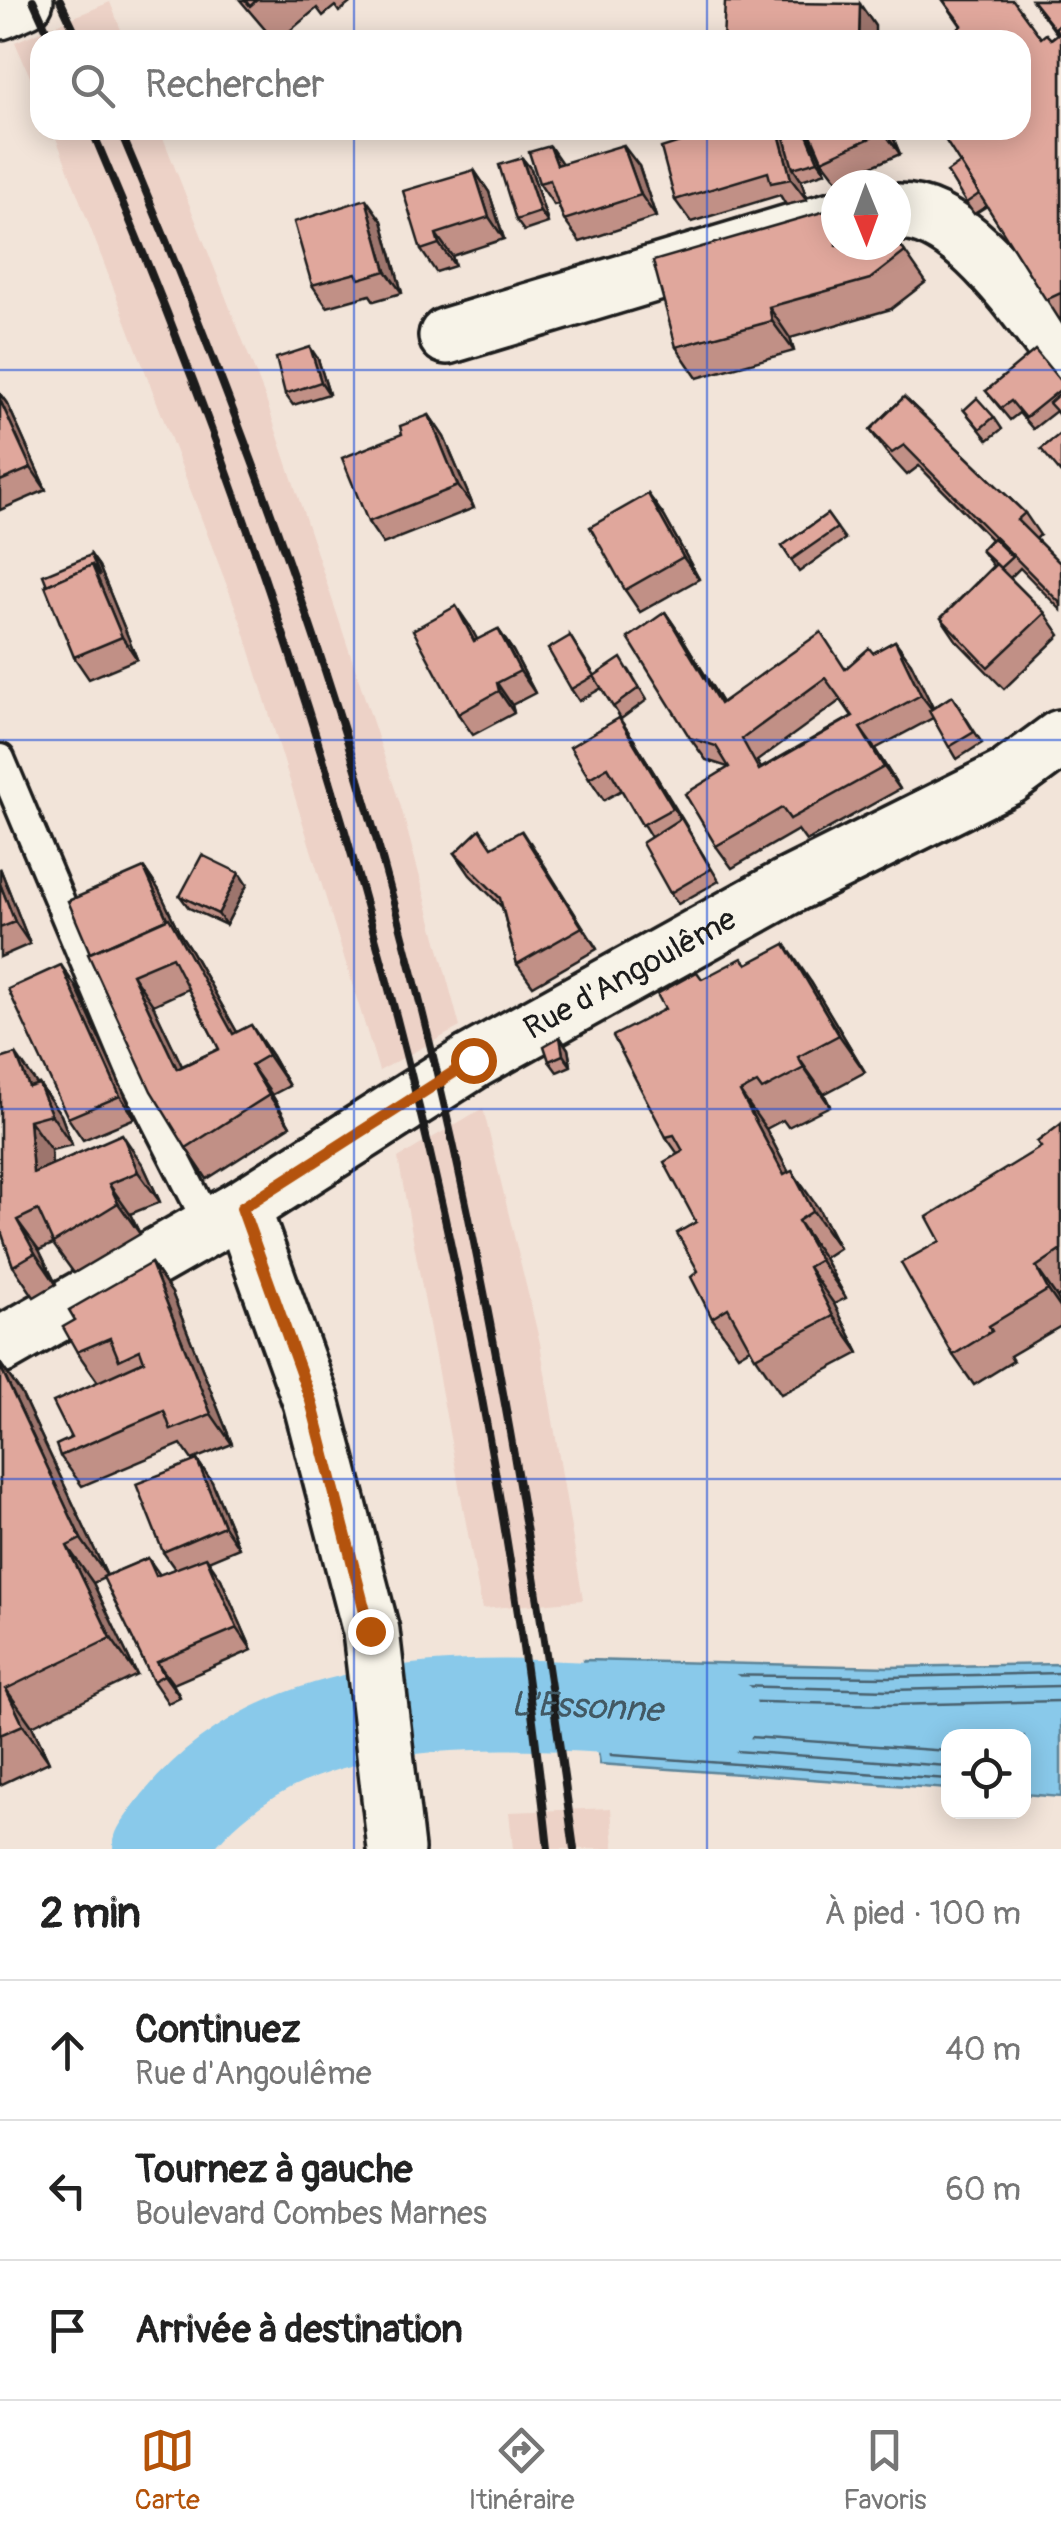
<!DOCTYPE html>
<html lang="fr">
<meta charset="utf-8">
<style>
:root{--surface:#fff;--page:#f2f2f2;--text:#222;--muted:#767676;--line:#e0e0e0;--accent:#b45309}
body{margin:0;font-family:Pangolin,sans-serif;background:var(--page);color:var(--text)}
.controls{position:absolute;right:30px;bottom:30px;display:grid;overflow:hidden;border-radius:20px;box-shadow:0 5px 25px #0003}
.controls button{width:90px;height:90px;display:grid;place-items:center;padding:0;border:0;border-bottom:2px solid var(--line);background:var(--surface);color:var(--text);font:50px sans-serif}
.compass{position:absolute;left:821px;top:170px;width:90px;height:90px;border-radius:50%;background:var(--surface);box-shadow:0 5px 25px #0003;rotate:179deg}
.stop{position:absolute;width:30px;height:30px;margin:-22px;border:8px solid #b45309;border-radius:50%;background:#fff}
.stop.end{background:#b45309;border-color:#fff;box-shadow:0 2px 10px #0008}
.list{margin:0;padding:0;list-style:none}
h2{display:flex;justify-content:space-between;align-items:center;height:130px;margin:0;padding:0 40px;font-size:42px}
h2 small{font-size:32px;font-weight:400;color:var(--muted)}
.list li{display:grid;grid-template-columns:65px 1fr auto;gap:30px;align-items:center;box-sizing:border-box;height:140px;padding:0 40px;border-top:2px solid var(--line)}
.list b{display:block;font-size:38px;white-space:nowrap}
.list p{margin:0;font-size:32px;white-space:nowrap;color:var(--muted)}
.list em{font-size:32px;font-style:normal;color:var(--muted)}
.icon{flex:none;width:55px;height:55px;fill:none;stroke:currentColor;stroke-width:2;stroke-linecap:round;stroke-linejoin:round}
.map{position:relative;flex:none;width:1061px;height:1849px;overflow:hidden}
.search{position:absolute;background:var(--surface);box-shadow:0 5px 25px #0003;left:30px;right:30px;top:30px;height:110px;display:flex;align-items:center;gap:25px;box-sizing:border-box;padding:0 35px;border-radius:30px;color:var(--muted);font-size:38px}
.sheet{height:550px;background:var(--surface)}
nav{display:flex;justify-content:space-around;align-items:center;box-sizing:border-box;height:140px;border-top:2px solid var(--line);background:var(--surface);font-size:28px;color:var(--muted)}
nav a{display:grid;justify-items:center;gap:5px}
nav .on{color:var(--accent)}
.map>svg:first-child{display:block}
</style>
<div class="map">
<svg width="1061" height="1849" viewBox="0 0 1061 1849">
<rect width="100%" height="100%" fill="#f2e4d9"/>
<filter id="ink" filterUnits="userSpaceOnUse"><feTurbulence type="fractalNoise" baseFrequency=".01" numOctaves="2"/><feDisplacementMap in="SourceGraphic" scale="20" xChannelSelector="R" yChannelSelector="G"/><feConvolveMatrix kernelMatrix="1 2 1 2 8 2 1 2 1" color-interpolation-filters="sRGB"/></filter>
<g filter="url(#ink)">
<g fill="#edd2c7">
<polygon points="110,2 125,40 40,40 40,100 15,42"/>
<polygon points="53,130 160,130 265,397 401,807 460,1027 379,1071 242,625"/>
<polygon points="483,1108 540,1343 583,1600 482,1609 398,1158"/>
<polygon points="611,1808 614,1849 513,1849 509,1812"/>
</g>
<polygon fill="#89c9ea" stroke="#5d8498" stroke-width="2.5" points="584,1660 889,1667 1061,1664 1061,1797 1024,1794 1024,1736 948,1736 948,1789 600,1764"/>
<g fill="none" stroke-linecap="round" stroke-linejoin="round">
<g stroke="#48616e" stroke-width="2.5">
<polyline points="948,1751 636,1729 628,1703 634,1699 889,1705 1061,1701"/>
<polyline points="948,1766 622,1743 611,1687 616,1683 889,1690 1061,1686"/>
<polyline points="948,1779 611,1755 597,1674 889,1677 1061,1673"/>
</g>
<path stroke="#89c9ea" stroke-width="90" id="s1" d="M158 1849C278 1664 524 1707 713 1713"/>
<g stroke="#1c1c1c" stroke-width="35">
<polyline id="service" points="0,759 134,1078 210,1227"/>
</g>
<g stroke="#1c1c1c" stroke-width="62">
<g id="minor">
<polyline points="0,11 25,0"/>
<path d="M896 212C962 209 1024 306 1061 353"/>
<polyline points="447,336 836,219"/>
<polyline points="242,1208 311,1401 371,1631 396,1849"/>
</g>
</g>
<g stroke="#1c1c1c" stroke-width="62">
<g id="tertiary">
<path id="s2" d="M0 1346 242 1208 473 1061 785 888 1008 777 1061 738"/>
</g>
</g>
<use href="#service" stroke="#f7f3e8" stroke-width="28"/>
<use href="#minor" stroke="#f7f3e8" stroke-width="55"/>
<use href="#tertiary" stroke="#f7f3e8" stroke-width="55"/>
<g stroke="#1c1c1c" stroke-width="8">
<polyline points="33,0 51,40"/>
<polyline points="60,0 79,40"/>
<path d="M92 130C328 682 485 1251 548 1849"/>
<path d="M120 130C213 350 299 574 366 803 467 1146 526 1496 574 1849"/>
</g>
</g>
<g fill="#c19086" stroke="#1c1c1c" stroke-width="2.5" fill-rule="evenodd">
<polygon points="240,0 354,0 339,12 335,6 323,16 317,8 279,40 274,40"/>
<polygon points="943,0 1041,38 1051,39 1057,34 1032,0 1061,0 1061,322 987,206 974,214 966,203 960,163 961,26"/>
<polygon points="809,130 890,130 900,154 838,181 822,160"/>
<polygon points="810,136 826,172 801,180 807,200 786,205 780,195 691,222 675,200"/>
<polygon points="522,158 531,169 548,223 524,231 516,220"/>
<polygon points="562,163 639,166 656,217 580,242 564,220 558,204 554,205 539,183"/>
<polygon points="474,170 489,192 504,239 452,256 455,266 436,272 421,250"/>
<polygon points="382,221 402,293 374,301 370,295 327,307 312,285"/>
<polygon points="896,239 926,282 891,309 790,338 794,351 697,378 676,347"/>
<polygon points="318,359 329,394 293,405 285,394"/>
<polygon points="1061,382 1061,419 1056,411 1033,429 1019,413 1010,420 986,391"/>
<polygon points="0,394 8,405 46,490 0,510"/>
<polygon points="904,397 1025,513 1040,535 1036,539 1061,564 1061,610 1020,568 1010,578 1045,613 1060,635 1004,689 956,640 941,618 993,566 981,550 991,539 919,466 907,475 886,452 870,430"/>
<polygon points="964,410 994,417 1002,429 988,440"/>
<polygon points="429,415 444,437 474,508 383,544 368,522 402,434"/>
<polygon points="648,494 664,516 699,579 640,612 625,590"/>
<polygon points="827,514 845,539 799,572 782,546"/>
<polygon points="91,555 99,566 137,659 89,679 74,657"/>
<path d="M665 612 680 634 722 703 846 668 895 641 911 663 933 708 952 696 982 743 957 759 933 718 875 749 900 789 806 841 798 830 732 868 716 846 728 767 706 760 690 738ZM841 700 852 716 761 768 757 761Z"/>
<polygon points="471,628 477,640 498,629 513,651 535,693 512,705 514,713 473,735 458,714"/>
<polygon points="570,636 595,676 629,670 647,700 621,719 602,688 579,701 571,689"/>
<polygon points="619,718 634,740 719,881 678,904 670,893 651,837 622,790 604,800 589,778"/>
<polygon points="530,842 597,949 533,986 517,964 502,907 470,875 455,853"/>
<polygon points="0,868 30,944 0,957"/>
<path d="M144 868 159 890 179 932 190 949 237 1032 251 1025 272 1056 289 1086 272 1095 290 1126 207 1179 186 1148 90 953ZM188 989 219 1049 182 1066 153 1005Z"/>
<polygon points="247,885 226,925 189,908 180,896"/>
<polygon points="747,964 811,982 865,1072 824,1094 830,1106 788,1127 783,1120 766,1129 789,1173 818,1208 839,1248 824,1258 846,1298 834,1304 859,1353 781,1394 750,1348 738,1355 712,1318 698,1271 696,1222 678,1154 666,1137 665,1009 702,979"/>
<polygon points="76,987 135,1118 83,1140 68,1118"/>
<polygon points="560,1037 568,1049 571,1066 557,1072 549,1061"/>
<polygon points="39,1084 61,1115 72,1145 51,1150 52,1165 143,1165 160,1202 130,1214 140,1234 74,1273 53,1244 39,1250 56,1284 34,1297 13,1266 0,1228 38,1085"/>
<polygon points="1061,1124 1061,1295 1057,1297 1061,1305 1061,1326 1010,1356 1013,1361 974,1385 953,1355 940,1241 1041,1147"/>
<polygon points="151,1263 172,1293 232,1444 192,1460 181,1444 82,1486 60,1456 98,1382 77,1352 75,1320"/>
<polygon points="0,1363 21,1393 107,1576 148,1558 160,1575 175,1569 163,1552 197,1460 212,1482 239,1548 208,1561 221,1579 252,1650 173,1684 180,1697 168,1703 153,1681 104,1578 93,1583 137,1675 32,1726 49,1762 0,1785"/>
</g>
<g fill="#9d756d" stroke="#1c1c1c" stroke-width="2.5">
<polygon points="860,4 875,26 875,40 859,40"/>
<polygon points="778,130 785,130 793,168 801,180 807,200 791,179"/>
<polygon points="805,130 810,136 826,172 818,161"/>
<polygon points="883,130 890,130 900,154 884,132"/>
<polygon points="623,145 639,166 656,217 641,195"/>
<polygon points="550,146 565,168 557,165"/>
<polygon points="522,158 531,169 548,223 540,212"/>
<polygon points="474,170 489,192 504,239 489,217"/>
<polygon points="366,199 382,221 402,293 386,271"/>
<polygon points="436,234 452,256 455,266 439,244"/>
<polygon points="769,307 790,338 794,351 772,321"/>
<polygon points="310,347 318,359 329,394 321,382"/>
<polygon points="0,394 8,405 46,490 31,468 0,400"/>
<polygon points="429,415 444,437 474,508 458,486"/>
<polygon points="648,494 664,516 699,579 683,557"/>
<polygon points="91,555 99,566 137,659 122,637 92,565"/>
<polygon points="456,606 471,628 490,663 474,641"/>
<polygon points="665,612 680,634 736,726 720,704"/>
<polygon points="498,629 513,651 535,693 520,671"/>
<polygon points="895,641 911,663 937,716 921,695"/>
<polygon points="497,683 512,705 514,713 499,691"/>
<polygon points="619,718 634,740 689,830 673,808"/>
<polygon points="860,728 875,749 900,789 884,767"/>
<polygon points="521,830 597,949 582,927"/>
<polygon points="0,868 30,944 15,922 0,884"/>
<polygon points="144,868 159,890 179,932 190,949 255,1064 233,1034 172,929"/>
<polygon points="239,873 247,885 226,925 218,914"/>
<polygon points="785,944 811,982 865,1072 839,1035"/>
<polygon points="61,965 76,987 135,1118 120,1096"/>
<polygon points="132,974 153,1005 198,1100 177,1069"/>
<polygon points="251,1025 272,1056 289,1086 268,1055"/>
<polygon points="560,1037 568,1049 571,1066 563,1055"/>
<polygon points="16,1054 37,1084 50,1117 29,1087"/>
<polygon points="798,1057 824,1094 830,1106 804,1068"/>
<polygon points="251,1065 272,1095 290,1126 269,1095"/>
<polygon points="39,1084 61,1115 72,1145 51,1114"/>
<polygon points="740,1092 766,1129 810,1213 784,1175"/>
<polygon points="29,1120 51,1150 54,1204 33,1173"/>
<polygon points="122,1134 143,1165 160,1202 138,1172"/>
<polygon points="792,1171 818,1208 839,1248 813,1211"/>
<polygon points="109,1184 130,1214 140,1234 118,1203"/>
<polygon points="17,1220 39,1250 56,1284 35,1253"/>
<polygon points="798,1221 824,1258 846,1298 820,1260"/>
<polygon points="151,1263 172,1293 232,1444 211,1414"/>
<polygon points="808,1267 834,1304 859,1353 833,1316"/>
<polygon points="1036,1267 1057,1297 1061,1305 1061,1309 1048,1290"/>
<polygon points="0,1363 21,1393 107,1576 81,1539 0,1366"/>
<polygon points="197,1460 212,1482 239,1548 224,1526"/>
<polygon points="67,1546 93,1583 137,1675 111,1638"/>
<polygon points="206,1557 221,1579 252,1650 237,1628"/>
<polygon points="157,1662 173,1684 180,1697 164,1675"/>
<polygon points="6,1689 32,1726 49,1762 23,1725"/>
</g>
<g fill="#e0a79c" stroke="#1c1c1c" stroke-width="2.5" fill-rule="evenodd">
<polygon points="245,0 257,0 250,6"/>
<polygon points="943,0 1013,0 1041,38 1046,34 1051,39 1059,33 1055,28 1061,23 1061,293 1046,300 939,130 1021,130 1021,40 944,40 962,25"/>
<polygon points="1032,0 1061,0 1061,23 1055,28 1058,33"/>
<polygon points="725,2 860,4 859,40 723,40"/>
<polygon points="717,130 778,130 791,179 771,183 768,172 675,200 661,148"/>
<polygon points="782,130 805,130 818,161 793,168"/>
<polygon points="809,130 883,130 884,132 822,160"/>
<polygon points="623,145 641,195 564,220 550,180 539,183 529,152 550,146 557,165"/>
<polygon points="522,158 540,212 516,220 499,165"/>
<polygon points="960,163 979,194 966,203 947,172"/>
<polygon points="474,170 489,217 436,234 439,244 421,250 403,191"/>
<polygon points="366,199 386,271 359,279 356,273 312,285 294,222"/>
<polygon points="836,208 836,245 896,245 896,239 905,252 870,279 769,307 772,321 676,347 653,261"/>
<polygon points="310,347 321,382 285,394 276,358"/>
<polygon points="1035,350 1061,382 1061,389 1025,418 1011,401 1001,408 986,391"/>
<polygon points="1061,392 1061,416 1049,403"/>
<polygon points="904,397 1025,513 1017,520 1061,564 1061,604 904,445 892,453 870,430"/>
<polygon points="977,398 994,417 980,429 964,410"/>
<polygon points="0,400 31,468 0,481"/>
<polygon points="429,415 458,486 368,522 342,458 402,434 400,426"/>
<polygon points="1061,433 1061,473 1041,449"/>
<polygon points="648,494 683,557 625,590 590,527"/>
<polygon points="827,514 837,528 791,560 782,546"/>
<polygon points="993,538 1012,557 1000,568 981,550"/>
<polygon points="91,555 100,576 92,565 47,585 43,575"/>
<polygon points="996,564 1045,613 988,667 941,618"/>
<polygon points="92,565 122,637 74,657 45,586"/>
<polygon points="456,606 474,641 498,629 520,671 497,683 499,691 458,714 413,630"/>
<path d="M665 612 720 704 821 632 845 669 869 648 873 653 895 641 921 695 860 728 884 767 790 819 782 808 716 846 685 794 729 767 716 746 690 738 628 638ZM825 678 853 716 759 770 742 739Z"/>
<polygon points="570,636 594,676 621,658 639,688 613,707 594,676 571,689 548,649"/>
<polygon points="952,696 974,732 949,747 929,711"/>
<polygon points="619,718 673,808 642,825 608,767 589,778 570,747"/>
<polygon points="681,818 711,869 670,893 642,843"/>
<polygon points="480,829 492,847 521,831 582,927 517,964 500,898 455,853"/>
<polygon points="202,855 239,873 218,914 180,896"/>
<polygon points="144,868 167,919 90,953 68,901"/>
<polygon points="0,884 15,922 0,928"/>
<path d="M169 918 233 1034 251 1025 268 1055 251 1065 269 1095 186 1148 151 1091 88 954ZM172 957 219 1049 177 1069 132 974Z"/>
<polygon points="785,944 839,1035 798,1057 804,1068 762,1090 757,1083 740,1092 784,1175 792,1171 813,1211 798,1221 820,1260 808,1267 833,1316 755,1357 728,1308 712,1318 691,1277 698,1271 677,1233 696,1222 664,1162 683,1151 674,1135 666,1137 613,1036 665,1009 657,994 697,972 702,979 742,958 747,964"/>
<polygon points="61,965 120,1096 68,1118 8,989"/>
<polygon points="560,1037 563,1055 549,1061 544,1046"/>
<polygon points="16,1054 29,1087 39,1084 51,1114 29,1120 33,1173 122,1134 138,1172 109,1184 118,1203 53,1243 38,1210 17,1220 35,1253 13,1266 0,1228 0,1059"/>
<polygon points="1061,1124 1061,1250 1036,1267 1048,1290 989,1326 992,1331 953,1355 901,1263 940,1241 927,1217 1041,1147 1037,1142"/>
<polygon points="151,1263 211,1414 171,1430 164,1411 60,1456 56,1445 71,1438 53,1402 144,1361 140,1350 119,1360 110,1338 77,1352 63,1327 75,1320 69,1310"/>
<polygon points="0,1366 81,1539 67,1546 111,1638 6,1689 23,1725 0,1735"/>
<polygon points="197,1460 224,1526 163,1552 136,1484"/>
<polygon points="206,1557 237,1628 157,1662 164,1675 153,1681 103,1577 148,1558 156,1576"/>
</g>
</g>
<g fill="none" stroke-linecap="round" stroke-linejoin="round" filter="url(#ink)">
<polyline stroke="#b45309" stroke-width="12" points="370,1631 311,1401 242,1208 473,1060"/>
</g>
<path fill="none" stroke="#1d4ed8" stroke-width="2.5" stroke-opacity="0.55" d="M354 0V40M707 0V40M354 130V1849M707 130V1849M0 370H1061M0 740H1061M0 1109H1061M0 1479H1061"/>
<g text-anchor="middle" dominant-baseline="central" stroke-width="8" stroke-linejoin="round" paint-order="stroke">
<g font-size="32" fill="#1c1c1c" stroke="#f7f3e8">
<text stroke="none"><textPath href="#s2" startOffset="732">Rue d'Angoulême</textPath></text>
</g>
<g font-size="35" font-style="italic" fill="#425964" stroke="#f7f3e8">
<text stroke="none"><textPath href="#s1" startOffset="475">L'Essonne</textPath></text>
</g>
</g>
</svg>
<div class="controls">
<button><svg class="icon" aria-label="locate" viewBox="0 0 24 24"><circle cx="12" cy="12" r="6"/><path d="M12 2v4M12 18v4M2 12h4M18 12h4"/></svg></button>
</div>
<svg class="compass" viewBox="-18 -18 36 36"><path d="M0-13l5 13h-10z" fill="#e53935"/><path d="M0 13l5-13h-10z" fill="#767676"/></svg>
<div class="stop" style="left:473px;top:1060px"></div>
<div class="stop end" style="left:370px;top:1631px"></div>
<div class="search"><svg class="icon" aria-label="search" viewBox="0 0 24 24"><circle cx="10" cy="10" r="6"/><path d="M15 15l6 6"/></svg>Rechercher</div>
</div>
<section class="sheet">
<h2>2 min<small>À pied · 100 m</small></h2>
<ul class="list">
<li><svg class="icon" aria-label="ahead" viewBox="0 0 24 24"><path d="M12 20V5M6 11l6-6 6 6"/></svg><div><b>Continuez</b><p>Rue d'Angoulême</p></div><em>40 m</em></li>
<li><svg class="icon" aria-label="left" viewBox="0 0 24 24"><path d="M17 20v-9H6M10 6l-5 5 5 5"/></svg><div><b>Tournez à gauche</b><p>Boulevard Combes Marnes</p></div><em>60 m</em></li>
<li><svg class="icon" aria-label="arrive" viewBox="0 0 24 24"><path d="M6 21V4h12l-3 4 3 4H6"/></svg><div><b>Arrivée à destination</b></div></li>
</ul>
</section>
<nav>
<a class="on"><svg class="icon" aria-label="map" viewBox="0 0 24 24"><path d="M3 6l6-2 6 2 6-2v14l-6 2-6-2-6 2zM9 4v14M15 6v14"/></svg>Carte</a>
<a><svg class="icon" aria-label="directions" viewBox="0 0 24 24"><path d="M12 3l9 9-9 9-9-9zM9 14v-3h6M13 9l2 2-2 2"/></svg>Itinéraire</a>
<a><svg class="icon" aria-label="saved" viewBox="0 0 24 24"><path d="M7 4h10v16l-5-4-5 4z"/></svg>Favoris</a>
</nav>
